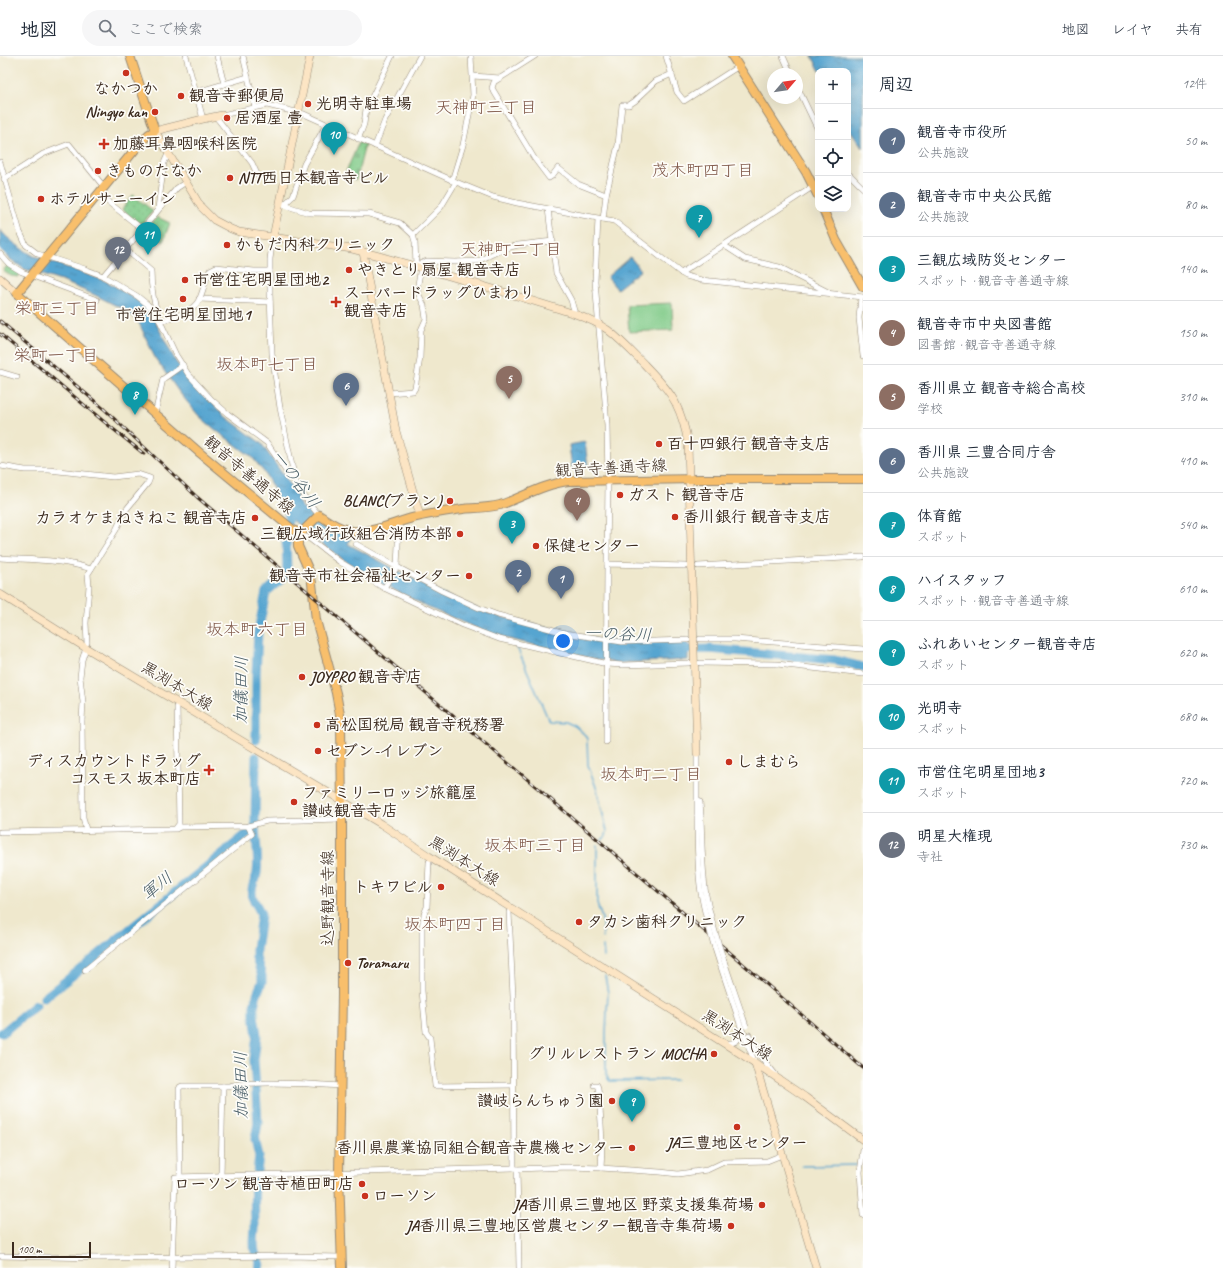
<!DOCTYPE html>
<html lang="ja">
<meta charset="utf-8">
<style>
:root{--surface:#fff;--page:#f6f6f7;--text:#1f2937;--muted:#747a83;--line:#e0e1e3;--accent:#c8321e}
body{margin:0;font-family:Caveat,"Klee One",sans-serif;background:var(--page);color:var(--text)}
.controls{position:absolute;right:12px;top:12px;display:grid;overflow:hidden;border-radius:8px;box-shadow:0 4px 16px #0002}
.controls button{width:36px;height:36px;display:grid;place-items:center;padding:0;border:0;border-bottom:1px solid var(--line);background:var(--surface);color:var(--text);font:20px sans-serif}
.compass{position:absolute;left:767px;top:12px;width:36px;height:36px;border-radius:50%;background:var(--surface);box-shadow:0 4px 16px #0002;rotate:61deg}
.scale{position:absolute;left:12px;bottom:10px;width:79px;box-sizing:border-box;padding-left:4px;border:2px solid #3b2a1e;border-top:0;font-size:11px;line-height:14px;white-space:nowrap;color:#3b2a1e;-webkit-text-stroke:3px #fdfcf7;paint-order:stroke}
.you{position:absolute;left:563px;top:585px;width:14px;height:14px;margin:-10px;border:3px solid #fff;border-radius:50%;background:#1a73e8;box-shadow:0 0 0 6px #1a73e833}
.badge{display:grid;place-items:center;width:26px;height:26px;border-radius:50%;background:var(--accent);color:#fff;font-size:13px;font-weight:700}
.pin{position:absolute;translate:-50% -33px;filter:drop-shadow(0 1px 2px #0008)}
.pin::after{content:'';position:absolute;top:21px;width:14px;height:12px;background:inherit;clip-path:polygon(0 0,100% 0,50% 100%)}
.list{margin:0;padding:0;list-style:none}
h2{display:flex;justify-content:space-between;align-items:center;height:52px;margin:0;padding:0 16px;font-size:17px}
h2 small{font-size:13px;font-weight:400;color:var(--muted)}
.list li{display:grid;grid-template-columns:26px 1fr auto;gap:12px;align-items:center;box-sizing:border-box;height:64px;padding:0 16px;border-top:1px solid var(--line)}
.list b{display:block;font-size:15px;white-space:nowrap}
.list p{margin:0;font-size:13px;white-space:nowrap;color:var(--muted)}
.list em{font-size:13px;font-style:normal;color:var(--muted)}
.icon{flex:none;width:22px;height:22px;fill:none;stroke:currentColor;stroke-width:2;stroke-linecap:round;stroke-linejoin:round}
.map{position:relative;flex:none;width:863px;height:1212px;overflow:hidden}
header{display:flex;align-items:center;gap:24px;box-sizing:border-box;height:56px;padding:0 20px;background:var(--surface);border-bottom:1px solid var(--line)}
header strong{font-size:19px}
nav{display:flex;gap:22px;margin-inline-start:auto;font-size:14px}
.search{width:280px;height:36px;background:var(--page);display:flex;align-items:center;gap:10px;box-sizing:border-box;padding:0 14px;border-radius:22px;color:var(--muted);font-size:15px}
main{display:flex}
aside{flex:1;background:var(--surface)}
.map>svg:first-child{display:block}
</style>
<header>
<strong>地図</strong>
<div class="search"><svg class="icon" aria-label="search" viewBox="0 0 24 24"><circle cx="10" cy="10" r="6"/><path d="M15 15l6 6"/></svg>ここで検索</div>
<nav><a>地図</a><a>レイヤ</a><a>共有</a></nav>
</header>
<main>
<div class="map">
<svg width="863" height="1212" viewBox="0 0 863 1212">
<defs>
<pattern id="grass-dots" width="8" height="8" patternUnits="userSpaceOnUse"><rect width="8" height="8" fill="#81cb89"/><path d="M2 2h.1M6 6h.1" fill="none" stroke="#70ae76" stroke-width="1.8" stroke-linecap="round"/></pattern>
<pattern id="cemetery-stones" width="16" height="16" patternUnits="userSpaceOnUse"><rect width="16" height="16" fill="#81cb89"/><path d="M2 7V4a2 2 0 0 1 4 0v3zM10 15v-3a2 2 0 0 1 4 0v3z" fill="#70ae76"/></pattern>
<pattern id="water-ripples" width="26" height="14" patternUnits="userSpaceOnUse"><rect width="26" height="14" fill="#57a5d0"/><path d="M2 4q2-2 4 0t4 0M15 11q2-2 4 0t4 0" fill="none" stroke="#4987a8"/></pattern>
</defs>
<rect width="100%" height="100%" fill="#fdfcf7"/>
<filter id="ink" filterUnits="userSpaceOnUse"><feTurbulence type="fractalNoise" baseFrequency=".025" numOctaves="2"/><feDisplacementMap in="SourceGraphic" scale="8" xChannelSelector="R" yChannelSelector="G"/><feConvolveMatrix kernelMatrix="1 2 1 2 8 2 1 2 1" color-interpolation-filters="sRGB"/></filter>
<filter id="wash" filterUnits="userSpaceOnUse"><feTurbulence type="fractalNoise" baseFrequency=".012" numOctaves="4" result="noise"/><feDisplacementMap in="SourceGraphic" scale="16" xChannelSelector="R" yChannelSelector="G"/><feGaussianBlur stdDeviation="0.9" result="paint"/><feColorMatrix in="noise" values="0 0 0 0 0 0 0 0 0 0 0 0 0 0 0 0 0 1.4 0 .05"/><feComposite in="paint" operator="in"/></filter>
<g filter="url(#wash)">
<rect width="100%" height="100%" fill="#efe8cd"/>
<g fill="url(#grass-dots)" stroke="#5e7a54">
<polygon points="133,139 153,155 142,168 140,168 122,153"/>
<polygon points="157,161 170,167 163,186 148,174 148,171"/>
</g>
<polygon fill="url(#cemetery-stones)" stroke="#5e7a54" points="359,86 365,89 356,124 345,118"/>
<g fill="#81cb89" stroke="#5e7a54">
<polygon points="8,209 21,217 18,221 11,220 3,215"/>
<polygon points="672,247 673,274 629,276 627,249"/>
</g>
<g fill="url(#water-ripples)" stroke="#496877">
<polygon points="812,0 863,0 863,92 848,71 848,15 820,15"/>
<path d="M0 173C6 183 24 194 34 200L108 226 140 246 152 259 176 306 197 333 226 361 261 387 286 423 297 440V444L301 450 325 471 351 481 348 488 440 537 493 559 600 584 688 585V604L619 607 600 604 513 584 493 579 436 555 382 528 344 504 310 480 284 456 273 432 264 416 252 401 217 375 199 360 179 336 155 302 140 269 135 262 123 253 95 239 64 226 24 213 10 203 0 193Z"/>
<polygon points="630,201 641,214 617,233 607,221"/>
<polygon points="585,386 588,410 572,412 569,389"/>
</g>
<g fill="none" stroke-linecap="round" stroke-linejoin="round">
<g stroke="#57a5d0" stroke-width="1.5">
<polyline points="516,589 549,665 566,666 575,670 585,679 587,683 588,709 597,734 607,775 606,780 602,784"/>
<polyline points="597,789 597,848 602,862 603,882"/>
<polyline points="603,891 604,901"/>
<polyline points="605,920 608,937 606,976 606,1017 608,1023 610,1025 677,1024"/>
<polyline points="802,1110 859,1109"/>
</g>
<g stroke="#57a5d0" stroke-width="9">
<polyline points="288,466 289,447"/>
<polyline points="286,479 287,515"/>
<polyline points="676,594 709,593 835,604 863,611"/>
<polyline points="256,684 256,620 258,576 266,536 284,521"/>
<polyline points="255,766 256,701"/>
<path d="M255 772C256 787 259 802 257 817 256 823 252 829 252 835 251 845 259 850 261 859L256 894V902L262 920V926L257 938"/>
<polyline points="87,908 248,777"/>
<polyline points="44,942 82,912"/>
<polyline points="256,942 254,950 254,960 257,979 254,1004 258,1067 255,1083 259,1100 257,1116"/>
<polyline points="2,977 36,949"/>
<path d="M256 1199C252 1190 255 1180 255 1171 255 1152 253 1139 256 1120"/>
<polyline points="259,1202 260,1207 259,1212"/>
</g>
</g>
</g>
<g filter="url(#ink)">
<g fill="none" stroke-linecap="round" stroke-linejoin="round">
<g stroke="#958976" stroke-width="6">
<g id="street">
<polyline points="186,0 203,63"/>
<polyline points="217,0 224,28"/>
<polyline points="243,0 255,51"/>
<polyline points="535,0 494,26 492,32 534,102 549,122 552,120 558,112 578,128 606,139"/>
<polyline points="666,0 677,36 684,45 739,10"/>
<polyline points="783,0 791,18"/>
<polyline points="473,20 500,22"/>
<polyline points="797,30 818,74"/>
<polyline points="197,36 248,21"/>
<polyline points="222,59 267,49 304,58 456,126 493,141 517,147 614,165 681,217 686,220 701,224 863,241"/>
<polyline points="216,61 252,107 257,118"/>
<polyline points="358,83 361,76 364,68 366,53 392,0"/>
<polyline points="375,90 385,64 420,0"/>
<polyline points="0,106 20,176 26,189 38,198 85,213 103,220 137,240 147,248 154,256 160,265 176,299 188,318 212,344 228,358 267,387 290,421 295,424"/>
<polyline points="848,117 863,132"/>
<polyline points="4,123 43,98 69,88 104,131"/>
<polyline points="452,125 463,89 473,39 471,0"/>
<polyline points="98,138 142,173"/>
<polyline points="280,146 284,149 309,157 369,158 400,167 413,179 415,186 416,209 427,205 455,206 478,205 503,193 518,189 553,185"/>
<polyline points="284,149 293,140 304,108 326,69"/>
<polyline points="158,152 164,107 168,98"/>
<polyline points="548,153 556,217 571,244 575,258"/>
<polyline points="598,163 595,225 607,369 608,425 607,508"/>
<polyline points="603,163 606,139 618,89 622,49 629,49 635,45 656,25 672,18"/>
<polyline points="413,179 441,151 456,126"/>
<path d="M273 181 270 203V237L272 298 280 352 295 424C301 438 309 448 319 459"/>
<polyline points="725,190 745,203 779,211 828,236"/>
<path d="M125 193 151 215C151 234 154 247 160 265 173 261 192 257 199 244 204 234 205 223 210 214L216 211 254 215H270"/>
<polyline points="0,198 9,208 22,216 97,244"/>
<polyline points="681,217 814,130"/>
<polyline points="103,220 177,132 186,126"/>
<polyline points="861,241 859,262 863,300"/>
<polyline points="199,243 270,246"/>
<polyline points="0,316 17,321"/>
<polyline points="389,337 413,335 415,332 420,302 421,274 426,263 424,249 418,237 418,228 421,211"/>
<polyline points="155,358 163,323 183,309"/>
<polyline points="1,410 25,414 49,414 113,421 138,418 150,422 148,427 125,455 116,474 88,518 89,530 86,567 87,587"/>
<polyline points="399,466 397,511 442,535 479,552 498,559 565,577 622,586 688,584"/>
<polyline points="300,478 310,483 340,506 384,532 462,569 499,583 607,608 623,609 689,607"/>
<polyline points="356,488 397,511 384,532"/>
<path d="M0 502C31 504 62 503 91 513"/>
<polyline points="698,510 863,501"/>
<polyline points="700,583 735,583 863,593"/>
<polyline points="85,595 82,604 80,621 83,646 82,665 83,761 86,774"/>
<polyline points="700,607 777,608 863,618"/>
<polyline points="606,686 607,508 686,510"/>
<polyline points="700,746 701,760"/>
<polyline points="697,760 697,697"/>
<polyline points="176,772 179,768 177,651"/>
<polyline points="0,776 176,773 180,771 248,770 267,765 342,763"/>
<polyline points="429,806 427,851 424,858 422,872 422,935 426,976 430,982 435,1030 513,1029"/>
<polyline points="509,856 513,941 514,1112 517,1113 519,1212"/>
<polyline points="85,914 252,778 248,770"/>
<polyline points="741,971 755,1007"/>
<polyline points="749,979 758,997 775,1018"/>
<path d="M726 987C735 988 741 984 741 974"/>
<path d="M594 1029H597L598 1032C601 1059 603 1085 601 1112"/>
<polyline points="863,1094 860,1116 863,1159"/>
<polyline points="517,1113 568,1111 601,1112 660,1116 678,1118 707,1114 724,1106 767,1105 782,1099"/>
<path d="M180 1120 179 1033 180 1031 182 1030H229C241 1027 256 1027 269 1027 293 1027 317 1028 341 1030"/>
<polyline points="221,1120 223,1030"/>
<polyline points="0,1200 98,1202 287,1200 341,1201"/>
<polyline points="172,1212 175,1121 514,1112"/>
</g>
</g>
<g stroke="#958976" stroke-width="8">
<g id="secondary">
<path d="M222 59 203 63 155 75 201 151 214 164 231 173 239 176 352 193C427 212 501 235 575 258 586 262 598 267 608 274 621 284 632 296 644 308 655 320 667 331 675 346 682 360 686 374 688 389L697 697"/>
<polyline points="273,181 310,0"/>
<polyline points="363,196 396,375 420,460"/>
<polyline points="0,222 17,237"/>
<polyline points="0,538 86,592 381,768 429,800 755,1007 805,1041 863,1084"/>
<polyline points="755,1007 816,1212"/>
</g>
</g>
<g stroke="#958976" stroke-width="10">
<g id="primary">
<polyline points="130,0 155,75 149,78 142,85 17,237 200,397 292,473 300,478"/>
<polyline points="732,0 806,116 818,140"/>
<polyline points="823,153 836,184 863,231"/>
<path d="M342 1212 339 1117 342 939V763L341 664 336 637 316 564 312 527 310 517 298 490V483L300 478 319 459C329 466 340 473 352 475 375 478 398 464 421 460 434 457 449 455 463 453 475 452 488 452 500 449 523 441 544 428 569 425L700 423H863"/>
</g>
</g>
<use href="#street" stroke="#fff" stroke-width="5"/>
<use href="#secondary" stroke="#fce5c4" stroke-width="7"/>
<use href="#primary" stroke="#f8bf6c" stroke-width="8"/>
<g stroke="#3b2a1e" stroke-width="3">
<g id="rail">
<polyline points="0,265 104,353 197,441 735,901 863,1012"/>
<polyline points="0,278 102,364 144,398"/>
</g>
</g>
<use href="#rail" stroke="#fdfcf7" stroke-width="1.5" stroke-dasharray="4.5" stroke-linecap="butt"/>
<g stroke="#958976" stroke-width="6" stroke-linecap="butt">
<g id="street-bridge">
<path d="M697 760C697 786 697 811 701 837 709 882 727 927 741 971"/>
<path d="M701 760C702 786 702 813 706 839 715 884 732 927 746 970"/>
</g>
</g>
<use href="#street-bridge" stroke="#fff" stroke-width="5"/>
</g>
</g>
<g fill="#c8321e" stroke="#fdfcf7" stroke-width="1.5">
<circle cx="126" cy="17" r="4"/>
<circle cx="181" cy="40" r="4"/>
<circle cx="308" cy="48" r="4"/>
<circle cx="155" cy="56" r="4"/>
<circle cx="227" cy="62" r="4"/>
<path d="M102 82h4v4h4v4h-4v4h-4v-4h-4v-4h4z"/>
<circle cx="98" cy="115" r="4"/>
<circle cx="230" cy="122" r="4"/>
<circle cx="41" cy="143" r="4"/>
<circle cx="227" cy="189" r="4"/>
<circle cx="349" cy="214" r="4"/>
<circle cx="185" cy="224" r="4"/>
<circle cx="183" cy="243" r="4"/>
<path d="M334 240h4v4h4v4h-4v4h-4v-4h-4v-4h4z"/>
<circle cx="659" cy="388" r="4"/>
<circle cx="620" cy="439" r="4"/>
<circle cx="450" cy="445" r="4"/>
<circle cx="675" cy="461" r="4"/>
<circle cx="255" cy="462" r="4"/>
<circle cx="460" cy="478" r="4"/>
<circle cx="536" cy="490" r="4"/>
<circle cx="469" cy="520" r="4"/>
<circle cx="302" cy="621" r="4"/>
<circle cx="317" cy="669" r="4"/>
<circle cx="318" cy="695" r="4"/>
<circle cx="729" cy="706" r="4"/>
<path d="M207 708h4v4h4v4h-4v4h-4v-4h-4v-4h4z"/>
<circle cx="294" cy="746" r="4"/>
<circle cx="441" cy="831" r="4"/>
<circle cx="579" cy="866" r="4"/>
<circle cx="348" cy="907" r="4"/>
<circle cx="714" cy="998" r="4"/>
<circle cx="612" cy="1045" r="4"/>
<circle cx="737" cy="1071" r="4"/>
<circle cx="632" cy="1092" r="4"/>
<circle cx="362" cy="1128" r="4"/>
<circle cx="365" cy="1140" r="4"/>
<circle cx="762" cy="1149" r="4"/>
<circle cx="731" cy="1170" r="4"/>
</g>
<g text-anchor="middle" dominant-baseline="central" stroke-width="3.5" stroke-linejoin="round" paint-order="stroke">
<g font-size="16" font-weight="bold" fill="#3b2a1e" stroke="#fdfcf7" text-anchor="start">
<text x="126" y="33" text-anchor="middle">なかつか</text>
<text x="189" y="40">観音寺郵便局</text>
<text x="316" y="48">光明寺駐車場</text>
<text x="147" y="56" text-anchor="end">Ningyo kan</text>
<text x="235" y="62">居酒屋 壹</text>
<text x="113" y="88">加藤耳鼻咽喉科医院</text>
<text x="106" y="115">きものたなか</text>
<text x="238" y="122">NTT西日本観音寺ビル</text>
<text x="49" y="143">ホテルサニーイン</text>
<text x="235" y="189">かもだ内科クリニック</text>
<text x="357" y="214">やきとり扇屋 観音寺店</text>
<text x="193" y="224">市営住宅明星団地2</text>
<text x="344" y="237">スーパードラッグひまわり<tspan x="344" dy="18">観音寺店</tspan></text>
<text x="183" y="259" text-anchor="middle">市営住宅明星団地1</text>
<text x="667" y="388">百十四銀行 観音寺支店</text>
<text x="628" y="439">ガスト 観音寺店</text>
<text x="442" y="445" text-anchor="end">BLANC(ブラン)</text>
<text x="683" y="461">香川銀行 観音寺支店</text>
<text x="247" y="462" text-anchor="end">カラオケまねきねこ 観音寺店</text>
<text x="452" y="478" text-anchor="end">三観広域行政組合消防本部</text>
<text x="544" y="490">保健センター</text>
<text x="461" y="520" text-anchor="end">観音寺市社会福祉センター</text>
<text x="310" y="621">JOYPRO 観音寺店</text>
<text x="325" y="669">高松国税局 観音寺税務署</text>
<text x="326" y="695">セブン-イレブン</text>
<text x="201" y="705" text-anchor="end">ディスカウントドラッグ<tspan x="201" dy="18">コスモス 坂本町店</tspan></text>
<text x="737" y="706">しまむら</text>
<text x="302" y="737">ファミリーロッジ旅籠屋<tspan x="302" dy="18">讃岐観音寺店</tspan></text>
<text x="433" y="831" text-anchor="end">トキワビル</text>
<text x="587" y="866">タカシ歯科クリニック</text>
<text x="356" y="907">Toramaru</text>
<text x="706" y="998" text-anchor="end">グリルレストラン MOCHA</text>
<text x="604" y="1045" text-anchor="end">讃岐らんちゅう園</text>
<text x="737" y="1087" text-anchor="middle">JA三豊地区センター</text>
<text x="624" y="1092" text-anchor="end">香川県農業協同組合観音寺農機センター</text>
<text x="354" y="1128" text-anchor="end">ローソン 観音寺植田町店</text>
<text x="373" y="1140">ローソン</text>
<text x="754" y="1149" text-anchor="end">JA香川県三豊地区 野菜支援集荷場</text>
<text x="723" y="1170" text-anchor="end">JA香川県三豊地区営農センター観音寺集荷場</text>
</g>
<g font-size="16" fill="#3b2a1e" stroke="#fdfcf7">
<text transform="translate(611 412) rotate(-3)">観音寺善通寺線</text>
<text transform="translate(249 419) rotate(40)">観音寺善通寺線</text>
<text transform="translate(177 630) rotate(31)">黒渕本大線</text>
<text transform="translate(464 805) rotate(32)">黒渕本大線</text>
<text transform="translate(328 842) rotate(-90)">込野観音寺線</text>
<text transform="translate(737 979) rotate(33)">黒渕本大線</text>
</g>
<g font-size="17" fill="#7e5647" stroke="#fdfcf7">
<text x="486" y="51">天神町三丁目</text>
<text x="703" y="114">茂木町四丁目</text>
<text x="511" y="193">天神町二丁目</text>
<text x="57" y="252">栄町三丁目</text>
<text x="56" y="299">栄町一丁目</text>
<text x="267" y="308">坂本町七丁目</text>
<text x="257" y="573">坂本町六丁目</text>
<text x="651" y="718">坂本町二丁目</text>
<text x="535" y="789">坂本町三丁目</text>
<text x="455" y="868">坂本町四丁目</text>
</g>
<g font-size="17" font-style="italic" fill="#465b65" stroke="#fdfcf7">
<text transform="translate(296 423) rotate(53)">一の谷川</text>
<text transform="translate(618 578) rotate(2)">一の谷川</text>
<text transform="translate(241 634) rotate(-89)">加儀田川</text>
<text transform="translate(157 830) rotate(-39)">軍川</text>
<text transform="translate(241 1029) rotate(-91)">加儀田川</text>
</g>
</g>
</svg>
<div class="controls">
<button>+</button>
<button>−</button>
<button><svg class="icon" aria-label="locate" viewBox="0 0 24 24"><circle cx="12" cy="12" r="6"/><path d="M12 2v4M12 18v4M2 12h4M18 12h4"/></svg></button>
<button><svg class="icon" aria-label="layers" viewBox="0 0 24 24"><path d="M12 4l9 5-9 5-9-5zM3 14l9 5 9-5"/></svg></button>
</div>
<svg class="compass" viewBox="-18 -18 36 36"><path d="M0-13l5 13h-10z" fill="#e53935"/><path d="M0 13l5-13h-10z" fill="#747a83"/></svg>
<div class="scale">100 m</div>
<div class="you"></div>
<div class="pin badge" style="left:561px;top:543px;background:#5c6f8a">1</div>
<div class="pin badge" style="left:518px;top:537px;background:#5c6f8a">2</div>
<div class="pin badge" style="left:512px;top:488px;background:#0f9aa8">3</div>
<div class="pin badge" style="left:577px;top:465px;background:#8d6e63">4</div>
<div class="pin badge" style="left:509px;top:343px;background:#8d6e63">5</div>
<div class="pin badge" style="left:346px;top:350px;background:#5c6f8a">6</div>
<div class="pin badge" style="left:699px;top:182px;background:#0f9aa8">7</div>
<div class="pin badge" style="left:135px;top:359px;background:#0f9aa8">8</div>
<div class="pin badge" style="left:632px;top:1066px;background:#0f9aa8">9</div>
<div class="pin badge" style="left:334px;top:99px;background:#0f9aa8">10</div>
<div class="pin badge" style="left:148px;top:199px;background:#0f9aa8">11</div>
<div class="pin badge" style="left:118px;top:214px;background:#6b7280">12</div>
</div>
<aside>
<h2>周辺<small>12件</small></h2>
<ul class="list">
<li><span class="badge" style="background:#5c6f8a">1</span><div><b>観音寺市役所</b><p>公共施設</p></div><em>50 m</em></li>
<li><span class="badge" style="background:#5c6f8a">2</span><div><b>観音寺市中央公民館</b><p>公共施設</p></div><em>80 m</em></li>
<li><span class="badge" style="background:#0f9aa8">3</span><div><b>三観広域防災センター</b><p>スポット · 観音寺善通寺線</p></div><em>140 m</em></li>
<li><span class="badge" style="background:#8d6e63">4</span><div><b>観音寺市中央図書館</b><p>図書館 · 観音寺善通寺線</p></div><em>150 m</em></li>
<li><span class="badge" style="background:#8d6e63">5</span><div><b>香川県立 観音寺総合高校</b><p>学校</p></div><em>310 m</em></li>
<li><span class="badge" style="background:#5c6f8a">6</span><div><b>香川県 三豊合同庁舎</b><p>公共施設</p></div><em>410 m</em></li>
<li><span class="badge" style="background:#0f9aa8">7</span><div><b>体育館</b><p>スポット</p></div><em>540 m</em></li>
<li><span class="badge" style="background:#0f9aa8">8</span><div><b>ハイスタッフ</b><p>スポット · 観音寺善通寺線</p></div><em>610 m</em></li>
<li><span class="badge" style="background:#0f9aa8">9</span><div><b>ふれあいセンター観音寺店</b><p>スポット</p></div><em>620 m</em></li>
<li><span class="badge" style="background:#0f9aa8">10</span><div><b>光明寺</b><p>スポット</p></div><em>680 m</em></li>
<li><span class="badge" style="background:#0f9aa8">11</span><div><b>市営住宅明星団地3</b><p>スポット</p></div><em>720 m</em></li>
<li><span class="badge" style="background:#6b7280">12</span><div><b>明星大権現</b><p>寺社</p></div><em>730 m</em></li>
</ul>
</aside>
</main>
